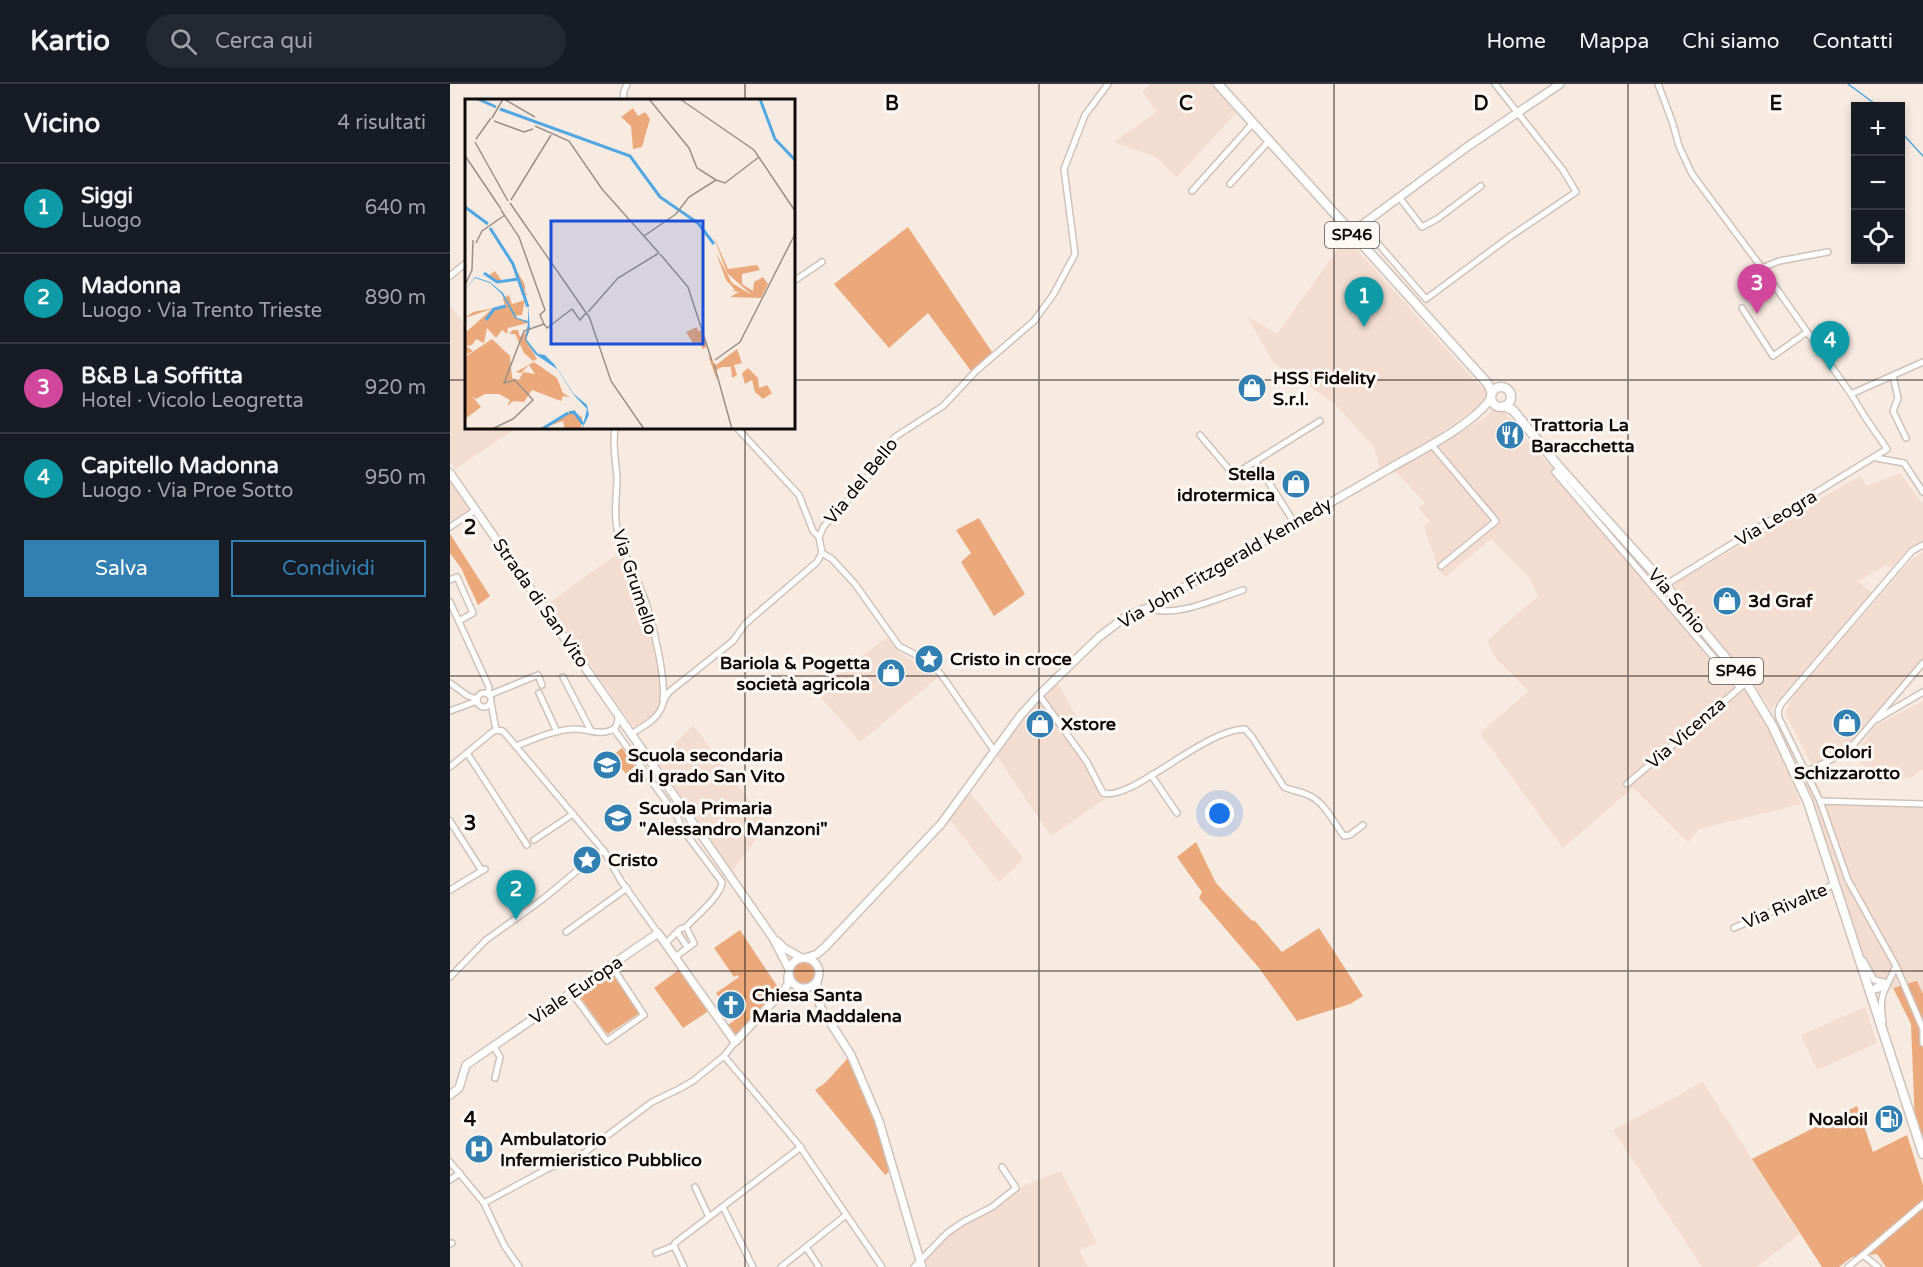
<!DOCTYPE html>
<html lang="it">
<meta charset="utf-8">
<style>
:root{--surface:#171b24;--page:#242831;--text:#f1f3f6;--muted:#9ea1a6;--line:#363941;--accent:#327fb2}
body{margin:0;font-family:"Varela Round",sans-serif;background:var(--page);color:var(--text)}
.controls{position:absolute;right:18px;top:18px;display:grid;overflow:hidden;border-radius:0px;box-shadow:0 3px 9px #0003}
.controls button{width:54px;height:54px;display:grid;place-items:center;padding:0;border:0;border-bottom:2px solid var(--line);background:var(--surface);color:var(--text);font:30px sans-serif}
.you{position:absolute;left:770px;top:730px;width:21px;height:21px;margin:-15px;border:4px solid #fff;border-radius:50%;background:#1a73e8;box-shadow:0 0 0 9px #1a73e833}
.badge{display:grid;place-items:center;width:39px;height:39px;border-radius:50%;background:var(--accent);color:#fff;font-size:20px;font-weight:700}
.pin{position:absolute;translate:-50% -50px;filter:drop-shadow(0 2px 3px #0008)}
.pin::after{content:'';position:absolute;top:32px;width:21px;height:18px;background:inherit;clip-path:polygon(0 0,100% 0,50% 100%)}
.list{margin:0;padding:0;list-style:none}
h2{display:flex;justify-content:space-between;align-items:center;height:78px;margin:0;padding:0 24px;font-size:26px}
h2 small{font-size:20px;font-weight:400;color:var(--muted)}
.list li{display:grid;grid-template-columns:39px 1fr auto;gap:18px;align-items:center;box-sizing:border-box;height:90px;padding:0 24px;border-top:2px solid var(--line)}
.list b{display:block;font-size:22px;white-space:nowrap}
.list p{margin:0;font-size:20px;white-space:nowrap;color:var(--muted)}
.list em{font-size:20px;font-style:normal;color:var(--muted)}
.actions{display:flex;gap:12px;padding:18px 24px}
.actions a{flex:1;padding:14px 0;border:2px solid var(--accent);border-radius:0px;text-align:center;font-size:21px;color:var(--accent)}
.actions .main{background:var(--accent);color:#fff}
.icon{flex:none;width:33px;height:33px;fill:none;stroke:currentColor;stroke-width:2;stroke-linecap:round;stroke-linejoin:round}
.map{position:relative;flex:none;width:1473px;height:1183px;overflow:hidden}
header{display:flex;align-items:center;gap:36px;box-sizing:border-box;height:84px;padding:0 30px;background:var(--surface);border-bottom:2px solid var(--line)}
header strong{font-size:28px}
nav{display:flex;gap:33px;margin-inline-start:auto;font-size:21px}
.search{width:420px;height:54px;background:var(--page);display:flex;align-items:center;gap:15px;box-sizing:border-box;padding:0 21px;border-radius:33px;color:var(--muted);font-size:22px}
main{display:flex}
aside{flex:1;background:var(--surface)}
.map>svg:first-child{display:block}
</style>
<header>
<strong>Kartio</strong>
<div class="search"><svg class="icon" aria-label="search" viewBox="0 0 24 24"><circle cx="10" cy="10" r="6"/><path d="M15 15l6 6"/></svg>Cerca qui</div>
<nav><a>Home</a><a>Mappa</a><a>Chi siamo</a><a>Contatti</a></nav>
</header>
<main>
<aside>
<h2>Vicino<small>4 risultati</small></h2>
<ul class="list">
<li><span class="badge" style="background:#0f9aa8">1</span><div><b>Siggi</b><p>Luogo</p></div><em>640 m</em></li>
<li><span class="badge" style="background:#0f9aa8">2</span><div><b>Madonna</b><p>Luogo · Via Trento Trieste</p></div><em>890 m</em></li>
<li><span class="badge" style="background:#d1479c">3</span><div><b>B&amp;B La Soffitta</b><p>Hotel · Vicolo Leogretta</p></div><em>920 m</em></li>
<li><span class="badge" style="background:#0f9aa8">4</span><div><b>Capitello Madonna</b><p>Luogo · Via Proe Sotto</p></div><em>950 m</em></li>
</ul>
<div class="actions"><a class="main">Salva</a><a>Condividi</a></div>
</aside>
<div class="map">
<svg width="1473" height="1183" viewBox="0 0 1473 1183">
<rect width="100%" height="100%" fill="#f7eae1"/>
<g fill="#f2ddd0">
<polygon points="701,0 761,0 786,29 727,93 706,73 664,58 707,28 692,7"/>
<polygon points="896,154 1024,296 1043,313 983,354 930,385 924,363 884,319 823,278 797,232 827,250"/>
<polygon points="0,221 16,242 16,275 12,278 16,284 16,344 59,344 62,347 5,385 0,377"/>
<polygon points="1048,319 1078,357 1244,544 1295,606 1328,661 1351,720 1249,745 1238,758 1183,704 1113,764 1030,649 1079,607 1047,576 1037,557 1088,512 1079,493 1041,455 995,493 988,484 974,443 980,437 969,425 975,418 944,386 1035,334"/>
<polygon points="1450,389 1473,420 1473,456 1458,465 1441,484 1436,481 1408,497 1422,509 1336,607 1321,626 1304,600 1281,571 1220,502 1410,392 1417,402"/>
<polygon points="0,394 21,424 0,438"/>
<polygon points="171,467 192,513 206,568 211,595 212,613 209,623 205,630 194,640 189,642 183,642 98,520"/>
<polygon points="1473,468 1473,575 1400,661 1382,674 1362,681 1335,629 1344,610 1461,476"/>
<polygon points="437,553 445,564 454,572 478,584 487,594 410,658 364,605 381,596"/>
<polygon points="607,598 627,634 614,644 658,713 601,752 547,672 574,632"/>
<polygon points="1473,617 1473,686 1465,689 1465,692 1429,700 1405,671 1425,642"/>
<polygon points="243,641 317,740 283,787 207,678"/>
<polygon points="1366,697 1374,714 1466,717 1466,720 1473,721 1473,910 1467,898 1422,909 1355,699"/>
<polygon points="520,709 574,775 549,798 499,735"/>
<polygon points="1415,923 1427,959 1367,986 1351,951"/>
<polygon points="1253,998 1350,1150 1306,1183 1252,1183 1163,1046"/>
<polygon points="611,1087 647,1160 629,1165 638,1183 478,1183 475,1171 494,1152 576,1101"/>
</g>
<g fill="#eba97b">
<polygon points="458,143 542,268 521,287 478,229 439,264 384,200"/>
<polygon points="529,434 575,510 544,532 511,478 521,469 506,446"/>
<polygon points="0,450 40,512 28,521 11,484 0,469"/>
<polygon points="172,664 185,682 176,690 162,672"/>
<polygon points="746,758 766,799 801,836 805,837 832,868 869,844 913,912 900,920 847,937 809,884 749,814 752,808 727,773"/>
<polygon points="290,846 329,905 307,922 330,907 288,952 281,950 276,942 285,936 266,909 289,893 287,891 284,893 264,864"/>
<circle cx="354" cy="890" r="11"/>
<polygon points="231,884 260,926 233,944 204,904"/>
<polygon points="161,887 191,928 158,950 154,946 128,910"/>
<polygon points="1467,897 1473,910 1473,1065 1465,1041 1461,940 1443,904"/>
<polygon points="399,973 415,1007 440,1087 435,1091 365,1006 375,999"/>
<polygon points="1407,1022 1423,1068 1457,1051 1473,1101 1473,1183 1436,1183 1427,1170 1402,1173 1389,1183 1372,1183 1302,1075"/>
</g>
<g fill="none" stroke-linecap="round" stroke-linejoin="round">
<g stroke="#51a7e1" stroke-width="1.5">
<polyline points="1398,0 1428,22"/>
<polyline points="1450,47 1473,72"/>
</g>
<g stroke="#cfc2b9" stroke-width="8">
<g id="street">
<polyline points="1208,0 1222,37 1229,62 1242,90 1312,184 1401,310 1415,333 1437,365 1215,501"/>
<polyline points="173,16 174,7 177,0"/>
<polyline points="780,100 819,57"/>
<polyline points="742,107 803,39"/>
<polyline points="949,113 972,143 987,135 1031,102"/>
<polyline points="912,141 976,215 1058,154 1126,108 1113,86 1045,0"/>
<polyline points="1312,184 1329,177 1378,168"/>
<polyline points="0,192 16,179"/>
<polyline points="344,197 372,178"/>
<polyline points="1292,224 1323,272 1357,248"/>
<polyline points="1443,292 1448,314 1443,327 1456,354"/>
<polyline points="1401,310 1473,278"/>
<path d="M165 344C162 361 166 377 167 394 167 412 163 430 168 449 173 470 184 488 192 508 201 530 216 593 213 616"/>
<polyline points="287,344 349,411 363,447 369,453"/>
<polyline points="750,351 783,390 785,390 870,337"/>
<polyline points="981,360 1046,437 991,482"/>
<polyline points="1426,374 1454,379 1473,408"/>
<polyline points="806,378 845,440"/>
<polyline points="1105,388 1290,604"/>
<polyline points="0,443 26,426"/>
<polyline points="372,469 382,475 405,500 449,562 483,580 495,596 545,668"/>
<polyline points="0,496 7,493 23,529 9,537"/>
<polyline points="0,518 39,603 38,610"/>
<path d="M698 524C724 535 768 514 793 506"/>
<polyline points="113,593 141,647"/>
<polyline points="0,599 18,612 27,615"/>
<circle cx="34" cy="616" r="7"/>
<polyline points="89,609 107,648"/>
<polyline points="39,611 88,591 92,601"/>
<path d="M589 611 637 678 653 709C681 718 754 645 795 645L802 653 834 703C842 707 850 707 858 711 874 717 884 739 894 752L900 751 913 741"/>
<polyline points="41,619 46,646"/>
<polyline points="0,627 27,617"/>
<polyline points="1427,635 1473,608"/>
<path d="M164 645 228 734 231 743 272 798C272 811 245 833 236 843L230 845 216 859"/>
<path d="M181 650C192 643 205 637 211 625 215 616 212 616 219 608L283 557 295 540 367 478 372 469 369 453 374 442 414 399 433 366 445 353 493 322 526 287 584 237 603 211 625 170 614 85 635 31 658 0"/>
<path d="M66 662C84 655 106 645 126 645 136 645 149 651 159 647 167 645 168 639 168 632"/>
<polyline points="17,669 77,761"/>
<polyline points="0,683 41,649 46,646 53,647 154,767 171,797 208,849"/>
<polyline points="1356,688 1398,667 1473,579"/>
<polyline points="701,691 727,729"/>
<polyline points="1177,700 1292,602"/>
<polyline points="1370,717 1473,720"/>
<polyline points="0,737 32,787"/>
<polyline points="84,756 123,730"/>
<polyline points="0,806 35,785"/>
<polyline points="1284,844 1385,800"/>
<polyline points="116,848 177,804"/>
<polyline points="228,849 237,863 239,863 244,859 236,843"/>
<polyline points="225,873 239,863"/>
<polyline points="1413,876 1424,896 1438,899"/>
<polyline points="1446,882 1473,945 1473,959"/>
<polyline points="0,893 36,856 93,815 146,771 154,767"/>
<polyline points="1432,899 1420,907 1436,903"/>
<polyline points="122,909 157,957 194,931 161,881"/>
<path d="M1433 938C1428 909 1435 907 1446 882L1398 796 1370 717 1329 634 1328 627 1331 620 1462 467 1473 461"/>
<polyline points="44,963 50,973 45,994"/>
<polyline points="274,972 348,1060 432,1183"/>
<polyline points="0,1078 34,1119 54,1161 69,1183"/>
<polyline points="0,1096 10,1089"/>
<polyline points="245,1103 259,1133"/>
<polyline points="34,1119 97,1085 134,1069 202,1018 229,1005 243,997 274,972 285,958"/>
<polyline points="273,1123 303,1183"/>
<polyline points="0,1160 2,1159"/>
<polyline points="356,1163 369,1183"/>
<polyline points="206,1169 224,1162"/>
<polyline points="234,1183 224,1162 225,1159 351,1063"/>
<polyline points="331,1183 396,1131"/>
<polyline points="464,1183 497,1149 513,1138 542,1123 566,1104 552,1083"/>
<polyline points="1398,1183 1413,1171"/>
<polyline points="1428,1183 1413,1171 1473,1120"/>
</g>
</g>
<g stroke="#cfc2b9" stroke-width="10">
<g id="secondary">
<polyline points="901,149 1017,63 1110,0"/>
<polyline points="0,389 323,854 339,885"/>
<polyline points="327,857 334,864 352,874"/>
<circle cx="354" cy="889" r="15"/>
<path d="M356 874 367 870 375 863 491 740 570 632 589 611 649 553 678 531 698 524C777 478 857 433 937 386 967 368 1022 342 1041 314"/>
<polyline points="367,897 367,912 371,924 401,971 429,1037 472,1183"/>
<polyline points="0,1011 9,1004 16,981 208,849 285,958 334,906 338,900 338,892"/>
</g>
</g>
<g stroke="#cfc2b9" stroke-width="11">
<g id="primary">
<polyline points="768,0 1038,300 1042,309"/>
<circle cx="1051" cy="313" r="10"/>
<polyline points="1054,322 1063,326 1110,384 1215,501 1296,598 1322,641 1358,718 1473,1070"/>
</g>
</g>
<use href="#street" stroke="#fff" stroke-width="5"/>
<use href="#secondary" stroke="#fff" stroke-width="7"/>
<use href="#primary" stroke="#fff" stroke-width="8"/>
</g>
<path fill="none" stroke="#0f0a08" stroke-width="1.5" stroke-opacity="0.55" d="M295 0V16M589 0V1183M884 0V1183M1178 0V1183M0 296H16M344 296H1473M295 344V1183M0 592H1473M0 887H1473"/>
<defs>
<g id="shop-disc" transform="scale(1.5)"><circle r="9.5" fill="#327fb2" stroke="#fef9f5"/><path d="M-5-2.5h2.3a2.7 3.5 0 0 1 5.4 0H5L5.5 6h-11ZM-1.5-2.5h3a1.5 2.3 0 0 0-3 0Z" fill="#fff"/></g>
<g id="restaurant-disc" transform="scale(1.5)"><circle r="9.5" fill="#327fb2" stroke="#fef9f5"/><path d="M-5-6h1v4h1v-4h1v4h1v-4h1v5L-1.5 .5V6h-2V.5L-5-1ZM5-6V6H3V1.5H1.5Q1.5-4 5-6Z" fill="#fff"/></g>
<g id="sight-disc" transform="scale(1.5)"><circle r="9.5" fill="#327fb2" stroke="#fef9f5"/><path d="M0-6L1.8-2.2L6-1.7L2.9 1.2L3.7 5.4L0 3.3L-3.7 5.4L-2.9 1.2L-6-1.7L-1.8-2.2Z" fill="#fff"/></g>
<g id="school-disc" transform="scale(1.5)"><circle r="9.5" fill="#327fb2" stroke="#fef9f5"/><path d="M0-5L7-2L0 1L-7-2ZM-4 1L0 2.5L4 1V4Q0 6-4 4Z" fill="#fff"/></g>
<g id="church-disc" transform="scale(1.5)"><circle r="9.5" fill="#327fb2" stroke="#fef9f5"/><path d="M-1.2-6h2.4v3.5h3.3v2.4h-3.3V6h-2.4V-.1h-3.3v-2.4h3.3Z" fill="#fff"/></g>
<g id="fuel-disc" transform="scale(1.5)"><circle r="9.5" fill="#327fb2" stroke="#fef9f5"/><path d="M-5.5-6h7V0h2V4h1.3V-2.5L3-4.5l.8-.8L6-3V5H2.5V1h-1V6h-7ZM-4.2-4.7v3.2H.2V-4.7Z" fill="#fff"/></g>
<g id="hospital-disc" transform="scale(1.5)"><circle r="9.5" fill="#327fb2" stroke="#fef9f5"/><path d="M-5-5h3v3.5h4V-5h3V5h-3V1.5h-4V5h-3Z" fill="#fff"/></g>
</defs>
<g fill-rule="evenodd">
<use href="#shop-disc" x="802" y="304"/>
<use href="#restaurant-disc" x="1060" y="351"/>
<use href="#shop-disc" x="846" y="400"/>
<use href="#shop-disc" x="1277" y="517"/>
<use href="#sight-disc" x="479" y="575"/>
<use href="#shop-disc" x="441" y="589"/>
<use href="#shop-disc" x="1397" y="639"/>
<use href="#shop-disc" x="590" y="640"/>
<use href="#school-disc" x="157" y="681"/>
<use href="#school-disc" x="168" y="734"/>
<use href="#sight-disc" x="137" y="776"/>
<use href="#church-disc" x="281" y="921"/>
<use href="#fuel-disc" x="1439" y="1035"/>
<use href="#hospital-disc" x="29" y="1065"/>
</g>
<g text-anchor="middle" dominant-baseline="central" stroke-width="6" stroke-linejoin="round" paint-order="stroke">
<g fill="#fef9f5" stroke="#57524f" stroke-width="1.5">
<rect x="875" y="138" width="54" height="26" rx="4.5"/>
<rect x="1259" y="574" width="54" height="26" rx="4.5"/>
</g>
<g font-size="16" font-weight="bold" fill="#0f0a08">
<text x="902" y="151">SP46</text>
<text x="1286" y="587">SP46</text>
</g>
<g font-size="18" font-weight="bold" fill="#0f0a08" stroke="#fef9f5" text-anchor="start">
<text x="823" y="294">HSS Fidelity<tspan x="823" dy="21">S.r.l.</tspan></text>
<text x="1081" y="341">Trattoria La<tspan x="1081" dy="21">Baracchetta</tspan></text>
<text x="825" y="390" text-anchor="end">Stella<tspan x="825" dy="21">idrotermica</tspan></text>
<text x="1298" y="517">3d Graf</text>
<text x="500" y="575">Cristo in croce</text>
<text x="420" y="579" text-anchor="end">Bariola &amp; Pogetta<tspan x="420" dy="21">società agricola</tspan></text>
<text x="611" y="640">Xstore</text>
<text x="1397" y="668" text-anchor="middle">Colori<tspan x="1397" dy="21">Schizzarotto</tspan></text>
<text x="178" y="671">Scuola secondaria<tspan x="178" dy="21">di I grado San Vito</tspan></text>
<text x="189" y="724">Scuola Primaria<tspan x="189" dy="21">"Alessandro Manzoni"</tspan></text>
<text x="158" y="776">Cristo</text>
<text x="302" y="911">Chiesa Santa<tspan x="302" dy="21">Maria Maddalena</tspan></text>
<text x="1418" y="1035" text-anchor="end">Noaloil</text>
<text x="50" y="1055">Ambulatorio<tspan x="50" dy="21">Infermieristico Pubblico</tspan></text>
</g>
<g font-size="18" fill="#0f0a08" stroke="#fef9f5">
<text transform="translate(411 397) rotate(-51)">Via del Bello</text>
<text transform="translate(1326 434) rotate(-31)">Via Leogra</text>
<text transform="translate(775 479) rotate(-30)">Via John Fitzgerald Kennedy</text>
<text transform="translate(185 498) rotate(72)">Via Grumello</text>
<text transform="translate(1227 517) rotate(50)">Via Schio</text>
<text transform="translate(91 519) rotate(55)">Strada di San Vito</text>
<text transform="translate(1236 649) rotate(-41)">Via Vicenza</text>
<text transform="translate(1335 822) rotate(-23)">Via Rivalte</text>
<text transform="translate(126 906) rotate(-34)">Viale Europa</text>
</g>
</g>
<g transform="translate(15 15)">
<rect width="330" height="330" fill="#f7eae1"/>
<path d="M168 9 173 17 180 13 185 20 177 48 168 50 166 27 156 18ZM248 136 263 170 292 166 295 171 277 175V185L288 192 289 183 298 178 303 185 296 199 265 198 274 193 267 192 270 191 261 181 251 154 267 184 287 196 262 174ZM39 150 60 186V194L63 196H59L53 181 33 184 23 177 30 172 37 182 53 179ZM44 196 47 205 60 201 57 216 48 217 63 224 43 229 42 235 37 231 31 239 22 229 19 244 11 240 7 246 1 247 8 252 0 256V234L27 210 0 219 8 213 40 207 38 199ZM232 228 233 232 237 231 242 248 238 250 234 243 229 246 221 233ZM48 231H53L55 238 64 231 61 242 72 260 68 262 59 254 50 235H44ZM27 240 45 257 47 279 54 281 58 273 70 275 64 266 56 274 51 273 69 263 92 279 98 294 105 298 98 297 96 302 67 291 59 303 48 302 42 307 45 301 34 295H20L11 300 7 297 16 308 0 320V258ZM272 250 277 264 269 266 272 276 267 279 266 268H257L251 271 252 282 243 256 251 266ZM283 269 293 279 294 289 302 286 307 294 298 300 290 293 287 281 280 285 277 274ZM106 312 117 318 116 330H100L98 322 75 330Z" fill="#eba97b"/>
<path d="M10 178 25 183 38 194 52 219 63 222V207L65 230 61 240 73 255 80 256 89 265 109 295 122 306 124 316 117 330 122 310 109 296 92 270 70 255 60 241 63 224 50 219 36 194 25 184 10 179 0 191Z" fill="#51a7e1"/>
<path fill="none" stroke="#51a7e1" stroke-width="3" d="M13 0 31 8M295 0 310 40 330 61M35 10 165 57 195 98 233 124 249 145M0 108 23 125M25 129 48 165 63 208M19 174 32 183 53 180M21 221 29 210 41 207M104 314 109 313 118 325M77 330 103 314"/>
<path fill="none" stroke="#9a908a" stroke-width="1.5" d="M39 0 70 18M184 0 224 49 232 69 251 81 260 84 294 58M215 0 289 51 330 112M27 19 38 0M29 22 59 33 68 30M70 27 104 42 137 90 194 154M11 40 26 19M10 43 43 102M1 58 36 110M46 101 86 36M45 104 124 218M36 111 54 138 80 211 75 216 79 225M179 137 211 115 224 98 251 81M11 144 17 132 40 116M195 155 223 188 247 262M0 186 7 171 8 141M123 213 153 179 194 154M124 217 146 282 179 330M250 261 275 243 330 135M249 265 267 330M27 330 48 320 68 301 50 281 39 284 59 232 79 225 82 229 107 210 115 221 121 214"/>
<path fill="#1d4ed8" fill-opacity="0.15" stroke="#1d4ed8" stroke-width="3" d="M86 122H238V245H86Z"/>
<rect width="330" height="330" fill="none" stroke="#0f0a08" stroke-width="3"/>
</g>
<g font-size="20" text-anchor="middle" font-weight="bold" fill="#0f0a08" stroke="#fef9f5" stroke-width="6" stroke-linejoin="round" paint-order="stroke">
<text x="442" y="26">B</text>
<text x="736" y="26">C</text>
<text x="1031" y="26">D</text>
<text x="1326" y="26">E</text>
<text x="20" y="450">2</text>
<text x="20" y="746">3</text>
<text x="20" y="1042">4</text>
</g>
</svg>
<div class="controls">
<button>+</button>
<button>−</button>
<button><svg class="icon" aria-label="locate" viewBox="0 0 24 24"><circle cx="12" cy="12" r="6"/><path d="M12 2v4M12 18v4M2 12h4M18 12h4"/></svg></button>
</div>
<div class="you"></div>
<div class="pin badge" style="left:914px;top:243px;background:#0f9aa8">1</div>
<div class="pin badge" style="left:66px;top:836px;background:#0f9aa8">2</div>
<div class="pin badge" style="left:1307px;top:230px;background:#d1479c">3</div>
<div class="pin badge" style="left:1380px;top:287px;background:#0f9aa8">4</div>
</div>
</main>
